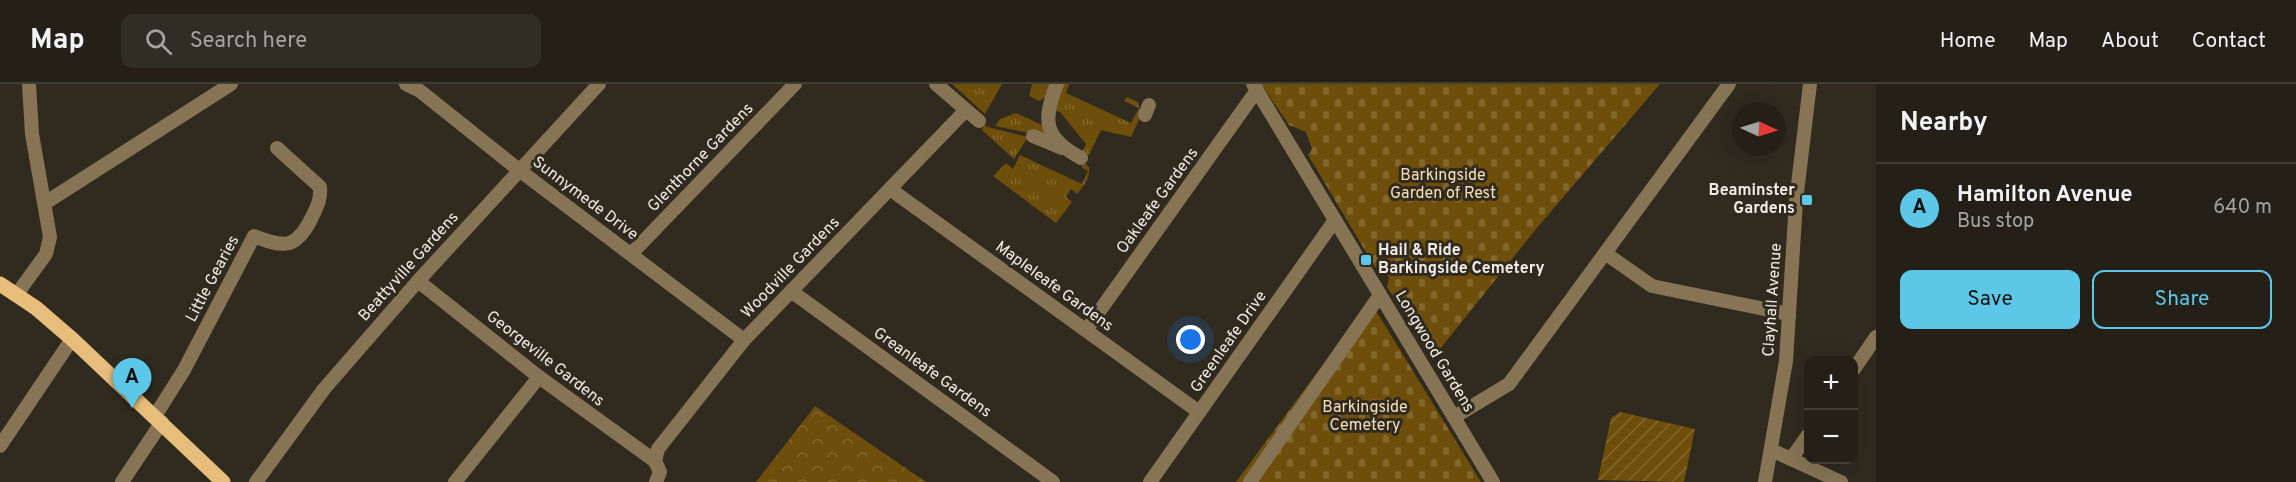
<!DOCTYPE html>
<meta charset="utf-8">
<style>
:root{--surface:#242017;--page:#302d24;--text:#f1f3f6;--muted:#a3a3a1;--line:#413e36;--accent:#5cc7e7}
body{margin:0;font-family:Overpass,sans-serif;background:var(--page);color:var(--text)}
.controls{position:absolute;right:18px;bottom:18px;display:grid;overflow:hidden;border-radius:12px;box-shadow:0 6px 24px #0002}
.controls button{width:54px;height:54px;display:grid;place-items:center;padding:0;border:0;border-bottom:2px solid var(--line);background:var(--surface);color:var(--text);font:30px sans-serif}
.compass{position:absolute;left:1732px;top:18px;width:54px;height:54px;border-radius:50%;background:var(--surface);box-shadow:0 6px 24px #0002;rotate:94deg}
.you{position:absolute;left:1191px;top:256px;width:21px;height:21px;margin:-15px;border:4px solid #fff;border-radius:50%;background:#1a73e8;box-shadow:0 0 0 9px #1a73e833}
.badge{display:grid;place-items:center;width:39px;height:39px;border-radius:50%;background:var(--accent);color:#111;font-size:20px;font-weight:700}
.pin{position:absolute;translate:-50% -50px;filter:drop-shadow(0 2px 3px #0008)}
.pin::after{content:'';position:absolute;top:32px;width:21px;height:18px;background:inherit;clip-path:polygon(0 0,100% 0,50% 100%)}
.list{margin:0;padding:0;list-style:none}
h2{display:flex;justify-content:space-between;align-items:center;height:78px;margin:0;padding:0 24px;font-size:26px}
h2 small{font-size:20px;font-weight:400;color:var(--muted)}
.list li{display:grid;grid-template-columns:39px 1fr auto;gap:18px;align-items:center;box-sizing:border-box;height:90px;padding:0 24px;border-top:2px solid var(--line)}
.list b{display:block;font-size:22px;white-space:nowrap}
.list p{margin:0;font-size:20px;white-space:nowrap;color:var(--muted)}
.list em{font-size:20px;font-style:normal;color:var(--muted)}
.actions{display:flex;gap:12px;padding:18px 24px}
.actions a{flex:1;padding:14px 0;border:2px solid var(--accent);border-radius:12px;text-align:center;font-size:21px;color:var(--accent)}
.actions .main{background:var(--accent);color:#111}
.icon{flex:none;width:33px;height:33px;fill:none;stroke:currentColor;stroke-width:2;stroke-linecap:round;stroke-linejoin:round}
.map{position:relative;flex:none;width:1876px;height:398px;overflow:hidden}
header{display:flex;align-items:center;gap:36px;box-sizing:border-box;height:84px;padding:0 30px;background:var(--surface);border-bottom:2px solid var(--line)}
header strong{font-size:28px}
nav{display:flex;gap:33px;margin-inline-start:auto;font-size:21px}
.search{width:420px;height:54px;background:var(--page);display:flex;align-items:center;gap:15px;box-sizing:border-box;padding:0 21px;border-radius:12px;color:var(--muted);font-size:22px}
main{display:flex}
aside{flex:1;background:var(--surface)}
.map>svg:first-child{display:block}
</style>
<header>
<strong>Map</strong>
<div class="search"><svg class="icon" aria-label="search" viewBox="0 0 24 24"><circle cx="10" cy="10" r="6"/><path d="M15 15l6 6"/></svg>Search here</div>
<nav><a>Home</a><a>Map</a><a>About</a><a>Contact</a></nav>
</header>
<main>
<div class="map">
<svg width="1876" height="398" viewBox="0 0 1876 398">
<defs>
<pattern id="grass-tufts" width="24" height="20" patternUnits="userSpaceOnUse" patternTransform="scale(1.5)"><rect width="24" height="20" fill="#6e4e0b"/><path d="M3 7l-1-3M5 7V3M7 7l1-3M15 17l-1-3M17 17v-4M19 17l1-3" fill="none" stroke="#83682e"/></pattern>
<pattern id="cemetery-stones" width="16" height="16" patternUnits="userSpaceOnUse" patternTransform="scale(1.5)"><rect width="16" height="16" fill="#6e4e0b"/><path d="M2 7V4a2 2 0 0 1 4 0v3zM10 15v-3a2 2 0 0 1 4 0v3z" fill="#83682e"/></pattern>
<pattern id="park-crowns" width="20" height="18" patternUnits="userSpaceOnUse" patternTransform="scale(1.5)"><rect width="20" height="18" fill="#6e4e0b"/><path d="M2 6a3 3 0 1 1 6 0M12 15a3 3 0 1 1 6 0" fill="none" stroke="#83682e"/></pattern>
<pattern id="garden-furrows" width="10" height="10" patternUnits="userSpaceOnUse" patternTransform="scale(1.5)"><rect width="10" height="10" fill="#6e4e0b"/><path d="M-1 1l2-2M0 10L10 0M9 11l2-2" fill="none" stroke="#83682e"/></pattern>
</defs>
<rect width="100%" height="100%" fill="#302a1f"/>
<g fill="url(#grass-tufts)">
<polygon points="952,0 1002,0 985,30"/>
<polygon points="1032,0 1052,0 1046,13 1039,17 1029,12"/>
<polygon points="1061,0 1069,0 1066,9 1131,39 1139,24 1124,17 1127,13 1138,18 1141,31 1131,53 1101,46 1089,71 1082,68 1086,60 1060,28 1051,26"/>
<polygon points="1016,29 1042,41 1049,53 995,42 1000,35"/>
<polygon points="984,41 988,43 1028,53 1014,75 982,46"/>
<path d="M1020 71 1082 100 1088 87 1081 83 1084 78 1089 83C1090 94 1084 102 1077 110L1071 105 1066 113 1072 118 1056 139 993 92 1006 79 1013 85Z"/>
</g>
<g fill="url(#cemetery-stones)">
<polygon points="1261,0 1660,0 1536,145 1432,275 1387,203 1389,194 1383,185 1375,183 1308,71 1312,65 1306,48 1289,41"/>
<polygon points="1370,217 1481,398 1236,398"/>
</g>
<polygon fill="url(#park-crowns)" points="815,322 926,398 756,398"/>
<polygon fill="url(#garden-furrows)" points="1620,328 1695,345 1684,398 1598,396 1611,334"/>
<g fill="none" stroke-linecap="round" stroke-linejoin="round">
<g stroke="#877455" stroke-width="14">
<polyline points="406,0 420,7 519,86 744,256"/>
<polyline points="936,0 979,37"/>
<path d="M1057 0C1042 37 1044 54 1081 74"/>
<polyline points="1253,0 1493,398"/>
<polyline points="1145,31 1149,21"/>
<polyline points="1033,52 1062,64"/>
<polyline points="890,105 1199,328"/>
<polyline points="45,119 231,0"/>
<polyline points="1605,169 1652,202 1789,230"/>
<polyline points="631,170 795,0"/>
<polyline points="418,197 539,293 655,377"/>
<polyline points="791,207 1053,398"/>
<polyline points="17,210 46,170 50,153 32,50 29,0"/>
<polyline points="1086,246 1257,6"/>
<polyline points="1854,285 1876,253"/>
<path d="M155 332 184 286 254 152C284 164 296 165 311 135 317 123 321 116 320 103L277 64"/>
<polyline points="1454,333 1509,300 1729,0"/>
<polyline points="0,362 72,255"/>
<polyline points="1771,366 1791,375 1808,351"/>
<polyline points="1791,375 1841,398"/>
<polyline points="655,377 658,365 744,256 966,26"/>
<polyline points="655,377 660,388 656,398"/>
<polyline points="122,398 162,338"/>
<polyline points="256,398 324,305 418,197 599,0"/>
<polyline points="455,398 539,293"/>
<polyline points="1150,398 1335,136"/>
<polyline points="1250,398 1380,211"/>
<polyline points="1765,398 1786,277 1796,117 1810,0"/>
</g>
<polyline stroke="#e6bd7b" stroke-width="15" points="0,200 36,224 72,255 223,398"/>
</g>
<g fill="#5cc7e7" stroke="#302a1f" stroke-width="2">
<rect x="1801" y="110" width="12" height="12" rx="3"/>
<rect x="1360" y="170" width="12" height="12" rx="3"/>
</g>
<g text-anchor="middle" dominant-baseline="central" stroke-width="6" stroke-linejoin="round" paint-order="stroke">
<g font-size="16" fill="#f1ece5" stroke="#302a1f">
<text transform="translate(701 74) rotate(-46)">Glenthorne Gardens</text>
<text transform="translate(585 115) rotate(37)">Sunnymede Drive</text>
<text transform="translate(1158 117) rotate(-54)">Oakleafe Gardens</text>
<text transform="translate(409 183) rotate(-48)">Beattyville Gardens</text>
<text transform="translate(791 184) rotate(-46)">Woodville Gardens</text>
<text transform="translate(213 195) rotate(-62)">Little Gearies</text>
<text transform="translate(1054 203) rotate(36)">Mapleleafe Gardens</text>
<text transform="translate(1773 216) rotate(-86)">Clayhall Avenue</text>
<text transform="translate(1229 258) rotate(-55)">Greenleafe Drive</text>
<text transform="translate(1434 268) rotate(59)">Longwood Gardens</text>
<text transform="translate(545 275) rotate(38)">Georgeville Gardens</text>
<text transform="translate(932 289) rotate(36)">Greanleafe Gardens</text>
</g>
<g font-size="16" fill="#f8e0b9" stroke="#302a1f">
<text x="1443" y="92">Barkingside<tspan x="1443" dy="18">Garden of Rest</tspan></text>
<text x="1365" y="324">Barkingside<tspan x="1365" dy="18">Cemetery</tspan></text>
</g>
<g font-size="16" font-weight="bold" fill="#f1ece5" stroke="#302a1f" text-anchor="end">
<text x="1795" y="107">Beaminster<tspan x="1795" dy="18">Gardens</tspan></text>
<text x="1378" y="167" text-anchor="start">Hail &amp; Ride<tspan x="1378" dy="18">Barkingside Cemetery</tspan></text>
</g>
</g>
</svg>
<div class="controls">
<button>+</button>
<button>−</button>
</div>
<svg class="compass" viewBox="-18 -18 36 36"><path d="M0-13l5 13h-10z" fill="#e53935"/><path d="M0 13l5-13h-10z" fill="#a3a3a1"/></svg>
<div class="you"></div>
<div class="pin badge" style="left:132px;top:324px">A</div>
</div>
<aside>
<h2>Nearby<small></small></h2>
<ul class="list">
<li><span class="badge">A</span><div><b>Hamilton Avenue</b><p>Bus stop</p></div><em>640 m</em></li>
</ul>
<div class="actions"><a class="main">Save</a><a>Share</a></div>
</aside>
</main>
